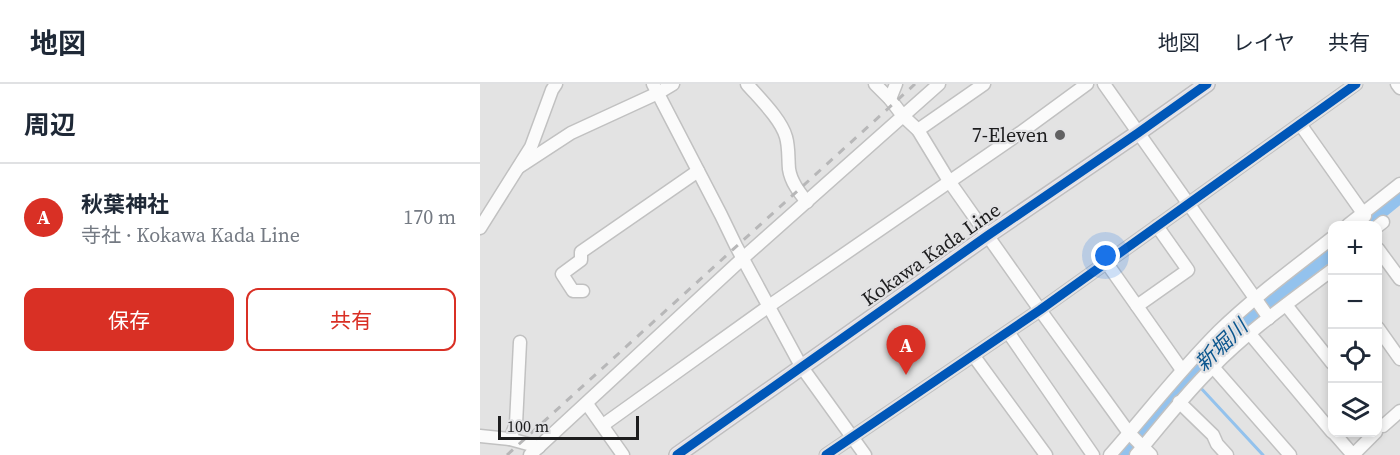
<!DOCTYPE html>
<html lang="ja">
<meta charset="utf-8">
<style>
:root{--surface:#fff;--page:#f2f2f3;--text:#1f2937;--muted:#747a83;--line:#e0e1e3;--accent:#d93025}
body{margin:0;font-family:"Source Serif 4","Noto Sans JP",serif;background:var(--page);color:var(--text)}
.controls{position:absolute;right:18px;bottom:18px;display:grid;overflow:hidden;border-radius:12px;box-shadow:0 3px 9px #0003}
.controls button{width:54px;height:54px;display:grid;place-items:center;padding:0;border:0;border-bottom:2px solid var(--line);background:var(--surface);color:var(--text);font:30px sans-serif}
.scale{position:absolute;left:18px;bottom:15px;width:141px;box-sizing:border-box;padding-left:6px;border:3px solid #1d1d1e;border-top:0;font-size:16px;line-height:21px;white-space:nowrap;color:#1d1d1e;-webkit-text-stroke:4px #e2e2e4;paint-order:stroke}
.you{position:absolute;left:626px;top:172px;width:21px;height:21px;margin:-15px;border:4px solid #fff;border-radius:50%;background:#1a73e8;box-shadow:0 0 0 9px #1a73e833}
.badge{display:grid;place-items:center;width:39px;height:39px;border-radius:50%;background:var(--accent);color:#fff;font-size:20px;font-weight:700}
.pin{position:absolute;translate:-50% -50px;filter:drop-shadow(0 2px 3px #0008)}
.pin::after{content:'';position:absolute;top:32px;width:21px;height:18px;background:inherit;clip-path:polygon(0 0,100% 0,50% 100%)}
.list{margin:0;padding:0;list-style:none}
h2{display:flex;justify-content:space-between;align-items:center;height:78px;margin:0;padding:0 24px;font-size:26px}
h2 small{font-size:20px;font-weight:400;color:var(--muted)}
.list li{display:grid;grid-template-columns:39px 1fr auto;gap:18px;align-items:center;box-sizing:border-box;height:108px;padding:0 24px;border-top:2px solid var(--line)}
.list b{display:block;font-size:22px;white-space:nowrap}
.list p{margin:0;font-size:20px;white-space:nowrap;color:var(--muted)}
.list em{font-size:20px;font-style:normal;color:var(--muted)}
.actions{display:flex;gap:12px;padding:18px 24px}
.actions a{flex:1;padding:14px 0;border:2px solid var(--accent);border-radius:12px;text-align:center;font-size:21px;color:var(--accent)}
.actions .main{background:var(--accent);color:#fff}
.icon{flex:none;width:33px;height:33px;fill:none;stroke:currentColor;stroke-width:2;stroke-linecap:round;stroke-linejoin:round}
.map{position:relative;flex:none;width:920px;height:371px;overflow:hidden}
header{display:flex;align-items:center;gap:36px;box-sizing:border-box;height:84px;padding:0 30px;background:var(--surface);border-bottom:2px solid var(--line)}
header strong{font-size:28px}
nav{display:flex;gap:33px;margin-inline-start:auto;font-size:21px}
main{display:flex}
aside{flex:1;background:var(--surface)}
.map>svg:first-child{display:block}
</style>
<header>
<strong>地図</strong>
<nav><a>地図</a><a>レイヤ</a><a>共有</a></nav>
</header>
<main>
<aside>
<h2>周辺<small></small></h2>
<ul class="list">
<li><span class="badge">A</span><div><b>秋葉神社</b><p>寺社 · Kokawa Kada Line</p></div><em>170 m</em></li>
</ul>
<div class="actions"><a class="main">保存</a><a>共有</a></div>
</aside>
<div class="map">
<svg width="920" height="371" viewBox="0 0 920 371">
<rect width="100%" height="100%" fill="#e3e3e3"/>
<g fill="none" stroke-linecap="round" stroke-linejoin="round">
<polyline stroke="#93c2ed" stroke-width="3" points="719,302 783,371"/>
<g stroke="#93c2ed" stroke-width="16">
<polyline points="883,141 920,111"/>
<polyline points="643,371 708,293 759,242 852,166"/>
</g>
<g stroke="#c1c1c1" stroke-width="15">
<g id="minor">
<polyline points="173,0 241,131 256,162 321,282 385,371"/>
<path d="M267 0C279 14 301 35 306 53 309 63 308 74 309 85 311 98 319 108 327 118"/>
<polyline points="395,0 410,15 423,32 438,46 469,97 560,226 649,349 671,371"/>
<polyline points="624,0 789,234"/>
<polyline points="917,0 920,4"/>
<polyline points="410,15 416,0"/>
<polyline points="820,40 885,132"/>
<polyline points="438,46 504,0"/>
<polyline points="39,83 91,49 178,9 193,0"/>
<polyline points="868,141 920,100"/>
<polyline points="898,142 903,138"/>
<polyline points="0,144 51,63 72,6 76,0"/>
<polyline points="898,165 920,195"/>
<polyline points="626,178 702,286"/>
<polyline points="103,207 93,207 82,190 101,176 101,168 218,87"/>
<polyline points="806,221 852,279"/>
<polyline points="657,222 708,186 677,142"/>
<polyline points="898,244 920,275"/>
<polyline points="528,248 613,371"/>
<polyline points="770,250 852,348"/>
<polyline points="40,258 36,340 30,355 59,363"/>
<polyline points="493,271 566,371"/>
<polyline points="733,283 810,371"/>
<polyline points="699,318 733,351 737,360 747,371"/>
<polyline points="107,320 143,371"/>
<polyline points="123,341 289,222 540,49 607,0"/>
<polyline points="903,342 920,327"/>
<polyline points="853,348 873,371 896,348"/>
<polyline points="0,352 30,355"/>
<polyline points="50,371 263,174 459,0"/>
<polyline points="346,371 560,226 876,0"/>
<path d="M630 371C666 330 700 286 739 247 774 213 814 184 852 154"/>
<path d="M656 371C681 342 704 311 732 284 768 247 811 217 852 186"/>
</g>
</g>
<g stroke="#bfbfbf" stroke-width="18">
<polyline id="major" points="197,371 507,152 658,49 727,0"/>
</g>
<use href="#minor" stroke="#fbfbfb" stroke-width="12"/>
<use href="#major" stroke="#ebe7f0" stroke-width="15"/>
<polyline stroke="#b7b7b8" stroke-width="3" stroke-dasharray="8 8" stroke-linecap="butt" points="27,371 435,0"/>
<g stroke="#e2e2e4" stroke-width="13">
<g id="cycleway">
<polyline points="197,371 507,152 658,49 727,0"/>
<polyline points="346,371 560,226 876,0"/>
</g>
</g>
<use href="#cycleway" stroke="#0057b8" stroke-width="9"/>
</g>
<circle fill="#626263" stroke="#e2e2e4" stroke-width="2" cx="580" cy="51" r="6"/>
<g text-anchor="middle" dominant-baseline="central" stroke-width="4.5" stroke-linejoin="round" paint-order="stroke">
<g font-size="20" fill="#1d1d1e" stroke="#e2e2e4" text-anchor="end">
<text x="568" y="51">7-Eleven</text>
</g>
<g font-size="20" fill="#1d1d1e" stroke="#e2e2e4">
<text transform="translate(451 170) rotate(-35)">Kokawa Kada Line</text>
</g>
<g font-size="21" font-style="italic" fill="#0c578f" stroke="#e2e2e4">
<text transform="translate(741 261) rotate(-44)">新堀川</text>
</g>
</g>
</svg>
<div class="controls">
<button>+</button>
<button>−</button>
<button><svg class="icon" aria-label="locate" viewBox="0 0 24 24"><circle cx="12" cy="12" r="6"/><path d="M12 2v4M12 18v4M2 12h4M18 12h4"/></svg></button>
<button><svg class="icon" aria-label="layers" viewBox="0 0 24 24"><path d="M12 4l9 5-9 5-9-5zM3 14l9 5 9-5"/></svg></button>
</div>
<div class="scale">100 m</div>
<div class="you"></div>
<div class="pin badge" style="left:426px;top:291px">A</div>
</div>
</main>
